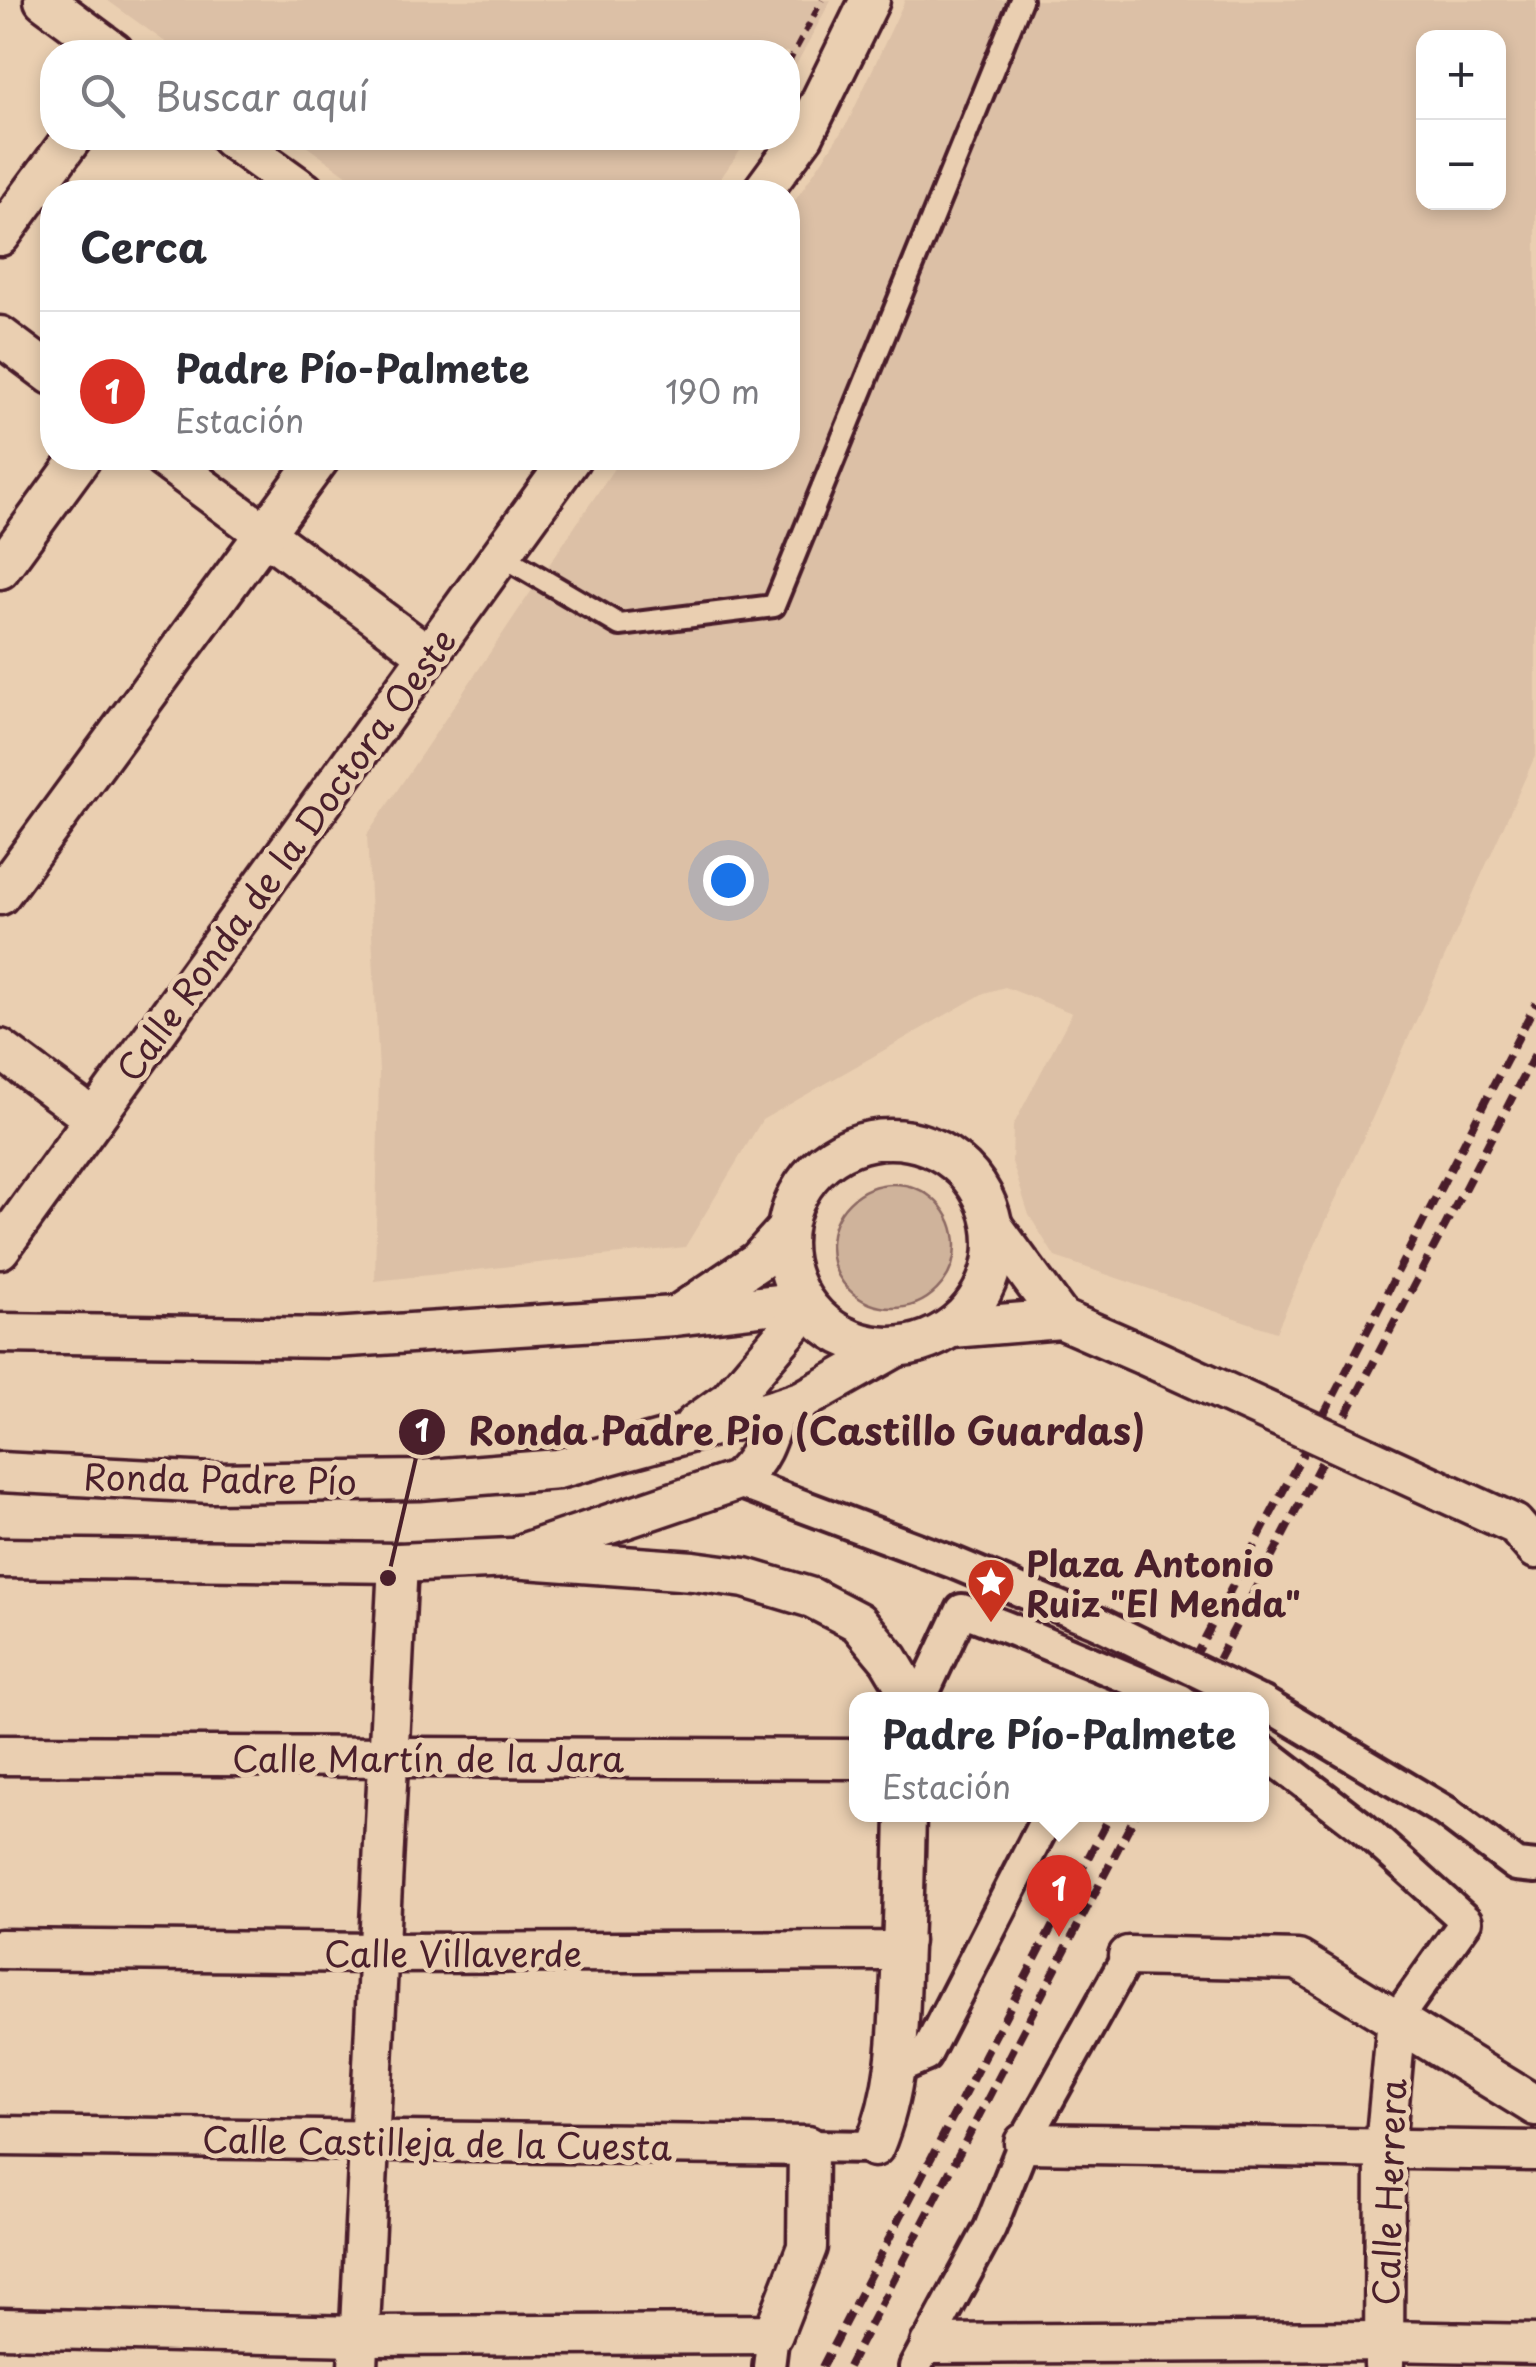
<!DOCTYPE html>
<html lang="es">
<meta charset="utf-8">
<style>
:root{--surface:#fff;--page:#f7f7f7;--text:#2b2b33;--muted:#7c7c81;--line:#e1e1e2;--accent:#d93025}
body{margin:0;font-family:"Playpen Sans",sans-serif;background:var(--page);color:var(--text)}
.controls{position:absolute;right:30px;top:30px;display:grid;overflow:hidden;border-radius:20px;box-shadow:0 5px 15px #0003}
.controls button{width:90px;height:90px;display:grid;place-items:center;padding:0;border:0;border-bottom:2px solid var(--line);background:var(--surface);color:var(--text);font:50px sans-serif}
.you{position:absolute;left:728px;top:880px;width:35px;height:35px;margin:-25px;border:8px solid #fff;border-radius:50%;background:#1a73e8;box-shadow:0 0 0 15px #1a73e833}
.badge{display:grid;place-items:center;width:65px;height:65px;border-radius:50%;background:var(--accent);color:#fff;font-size:32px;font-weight:700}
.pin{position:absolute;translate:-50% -82px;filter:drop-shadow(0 2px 5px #0008)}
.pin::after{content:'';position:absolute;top:52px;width:35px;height:30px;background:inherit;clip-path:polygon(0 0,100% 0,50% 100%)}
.popup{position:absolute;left:849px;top:1692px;width:420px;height:130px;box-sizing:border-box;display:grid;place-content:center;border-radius:20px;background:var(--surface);filter:drop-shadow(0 2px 8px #0005);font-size:32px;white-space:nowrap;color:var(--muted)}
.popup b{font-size:38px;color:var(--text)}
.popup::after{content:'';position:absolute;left:50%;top:100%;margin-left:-20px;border:20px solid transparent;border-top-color:var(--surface)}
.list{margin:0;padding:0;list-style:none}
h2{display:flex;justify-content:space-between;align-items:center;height:130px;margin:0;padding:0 40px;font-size:42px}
h2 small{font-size:32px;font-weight:400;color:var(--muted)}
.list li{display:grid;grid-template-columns:65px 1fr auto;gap:30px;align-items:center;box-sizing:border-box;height:160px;padding:0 40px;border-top:2px solid var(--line)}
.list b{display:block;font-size:38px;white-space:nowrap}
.list p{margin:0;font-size:32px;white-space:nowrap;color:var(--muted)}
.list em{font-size:32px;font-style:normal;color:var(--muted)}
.icon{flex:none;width:55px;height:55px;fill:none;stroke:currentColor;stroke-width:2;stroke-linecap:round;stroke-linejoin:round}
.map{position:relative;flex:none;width:1536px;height:2367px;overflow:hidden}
.search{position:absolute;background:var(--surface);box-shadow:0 5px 15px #0003;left:40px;top:40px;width:760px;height:110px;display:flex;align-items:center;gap:25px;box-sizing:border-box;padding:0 35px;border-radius:40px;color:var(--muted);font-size:38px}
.panel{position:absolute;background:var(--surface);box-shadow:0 5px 15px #0003;left:40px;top:180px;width:760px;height:290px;border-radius:40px}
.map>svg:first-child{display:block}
</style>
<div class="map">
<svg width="1536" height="2367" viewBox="0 0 1536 2367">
<rect width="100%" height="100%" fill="#eacfb1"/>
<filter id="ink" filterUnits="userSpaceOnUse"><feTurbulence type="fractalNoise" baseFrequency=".01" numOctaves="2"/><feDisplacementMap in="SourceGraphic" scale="20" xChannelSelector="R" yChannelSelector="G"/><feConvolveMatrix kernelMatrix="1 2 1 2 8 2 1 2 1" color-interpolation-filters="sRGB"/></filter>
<g filter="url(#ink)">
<g fill="#dcc0a6" fill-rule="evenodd">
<polygon points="107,0 831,0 788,80 788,52 179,52"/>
<path d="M905 0H1536V754L1276 1332 1055 1257 1029 1215 1012 1162 1013 1126 1072 1013 1005 987 984 993 762 1120 685 1247 375 1281 379 1072 367 835 621 458H788V211L848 122ZM1424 38H1498V202H1424Z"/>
<polygon points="295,138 749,138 711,192 370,192"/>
</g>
<circle fill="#cfb39b" stroke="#8c6963" stroke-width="2.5" cx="893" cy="1246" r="62"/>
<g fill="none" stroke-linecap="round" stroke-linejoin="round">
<g stroke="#4a1f2b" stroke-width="28">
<polyline id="service" points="501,555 620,625 774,606 1021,0"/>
</g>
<g stroke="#4a1f2b" stroke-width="38">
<g id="pedestrian">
<polyline points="736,1481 952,1562 1098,1623"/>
<polyline points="905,1686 923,1693 962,1610 1013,1630"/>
<polyline points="1262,1702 1446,1812 1516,1865 1536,1867"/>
<polyline points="1262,1750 1363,1828 1466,1921 1397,2018"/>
<polyline points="896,2068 925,2056 1049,1814"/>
<polyline points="808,2146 874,2147"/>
<polyline points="769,2367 773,2334"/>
<polyline points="915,2367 990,2228 1024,2143 1128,1956"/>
</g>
</g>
<g stroke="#4a1f2b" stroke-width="45">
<g id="minor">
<polyline points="44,0 114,52"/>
<polyline points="230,138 305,192"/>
<polyline points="762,192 804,135 870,0"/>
<polyline points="0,236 72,138"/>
<polyline points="0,336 52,375"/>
<polyline points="163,458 428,655"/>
<polyline points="0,569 81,458"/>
<polyline points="0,895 320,458"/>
<polyline points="0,1049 94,1119"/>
<circle cx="890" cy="1243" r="104"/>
<polyline points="995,1229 1061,1319"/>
<polyline points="0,1249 571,458"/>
<polyline points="682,1312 758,1261 785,1231"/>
<polyline points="952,1328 1061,1319 1144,1355"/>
<polyline points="0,1333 333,1338 675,1316 802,1301"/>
<polyline points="694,1425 729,1400 807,1308"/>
<polyline points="0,1472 211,1483 419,1480 558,1469 776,1409 803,1400 895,1348"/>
<polyline points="1514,1524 1536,1549"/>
<path d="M527 1552 736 1481C761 1461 767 1439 776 1409"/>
<polyline points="0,1558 398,1563 511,1558 693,1571 745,1578 812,1598 858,1622 889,1659 905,1686 905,1700"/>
<polyline points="0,1755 856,1759"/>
<polyline points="0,1949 378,1953 885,1951 896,1948 903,1941"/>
<polyline points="1128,1956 1298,1960 1536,2106"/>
<polyline points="0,2136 808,2146 807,2247 773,2334 360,2336 0,2328"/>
<polyline points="1024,2143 1536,2151"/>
<path d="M874 2147C901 2083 899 2015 902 1947 904 1903 905 1859 906 1814"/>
<polyline points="930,2344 1384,2341 1536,2344"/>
<polyline points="1384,2365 1385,2147 1397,2018"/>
<polyline points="358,2367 398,1563"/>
</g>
</g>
<polyline stroke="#4a1f2b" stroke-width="6" stroke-dasharray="10 8" stroke-linecap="butt" points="788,64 822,0"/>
<use href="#service" stroke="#eacfb1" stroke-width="20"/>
<use href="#pedestrian" stroke="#eacfb1" stroke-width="30"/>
<use href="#minor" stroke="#eacfb1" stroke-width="38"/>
<g stroke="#4a1f2b" stroke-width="8" stroke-dasharray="15 8" stroke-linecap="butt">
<polyline points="1172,1700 1332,1399 1536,1003"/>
<polyline points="1197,1700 1536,1052"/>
<polyline points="822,2367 1111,1814"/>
<polyline points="848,2367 1136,1814"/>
</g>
<g stroke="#4a1f2b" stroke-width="38" stroke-linecap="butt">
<g id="pedestrian-bridge">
<polyline points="1098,1623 1256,1700"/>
<polyline points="1013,1630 1181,1700"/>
</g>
</g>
<g stroke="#4a1f2b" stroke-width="45" stroke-linecap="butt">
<polyline id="minor-bridge" points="1144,1355 1514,1524"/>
</g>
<use href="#pedestrian-bridge" stroke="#eacfb1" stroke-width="30"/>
<use href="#minor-bridge" stroke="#eacfb1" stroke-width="38"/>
</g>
</g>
<defs>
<g id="sight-pin" transform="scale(2.5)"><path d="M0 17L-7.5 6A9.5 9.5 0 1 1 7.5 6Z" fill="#c8321e" stroke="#eacfb1"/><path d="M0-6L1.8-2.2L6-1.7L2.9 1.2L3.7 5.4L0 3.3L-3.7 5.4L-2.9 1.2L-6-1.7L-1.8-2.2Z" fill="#fff"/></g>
</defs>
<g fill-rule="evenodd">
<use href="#sight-pin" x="991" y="1582"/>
</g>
<g text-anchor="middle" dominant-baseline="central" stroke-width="10" stroke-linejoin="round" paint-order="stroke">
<g font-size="35" fill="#4a1f2b" stroke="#eacfb1">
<text transform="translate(285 854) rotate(-54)">Calle Ronda de la Doctora Oeste</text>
<text transform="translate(220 1478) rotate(1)">Ronda Padre Pío</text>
<text x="428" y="1757">Calle Martín de la Jara</text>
<text x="453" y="1952">Calle Villaverde</text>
<text transform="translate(437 2142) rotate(1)">Calle Castilleja de la Cuesta</text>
<text transform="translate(1388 2192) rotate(-88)">Calle Herrera</text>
</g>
<g font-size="35" font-weight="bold" fill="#4a1f2b" stroke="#eacfb1" text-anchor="start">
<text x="1026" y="1562">Plaza Antonio<tspan x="1026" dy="40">Ruiz "El Menda"</tspan></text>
</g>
</g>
<path fill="none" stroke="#4a1f2b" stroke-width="4" d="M388 1578L422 1432"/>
<g fill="#4a1f2b" stroke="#eacfb1" stroke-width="4">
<circle cx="388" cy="1578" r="10"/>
<circle cx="422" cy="1432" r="25"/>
</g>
<g font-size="30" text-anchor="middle" font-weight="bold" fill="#fff">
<text x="422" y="1442">1</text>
</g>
<g font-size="38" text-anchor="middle" font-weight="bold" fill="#4a1f2b" stroke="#eacfb1" stroke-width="10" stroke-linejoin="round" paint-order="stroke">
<text x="807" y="1445">Ronda Padre Pio (Castillo Guardas)</text>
</g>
</svg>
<div class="controls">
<button>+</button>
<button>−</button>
</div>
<div class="you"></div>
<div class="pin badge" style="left:1059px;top:1937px">1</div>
<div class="popup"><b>Padre Pío-Palmete</b>Estación</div>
<div class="search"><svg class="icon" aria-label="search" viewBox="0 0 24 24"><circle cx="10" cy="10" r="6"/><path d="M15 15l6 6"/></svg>Buscar aquí</div>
<section class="panel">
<h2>Cerca<small></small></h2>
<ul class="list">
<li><span class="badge">1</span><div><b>Padre Pío-Palmete</b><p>Estación</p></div><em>190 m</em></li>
</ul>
</section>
</div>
